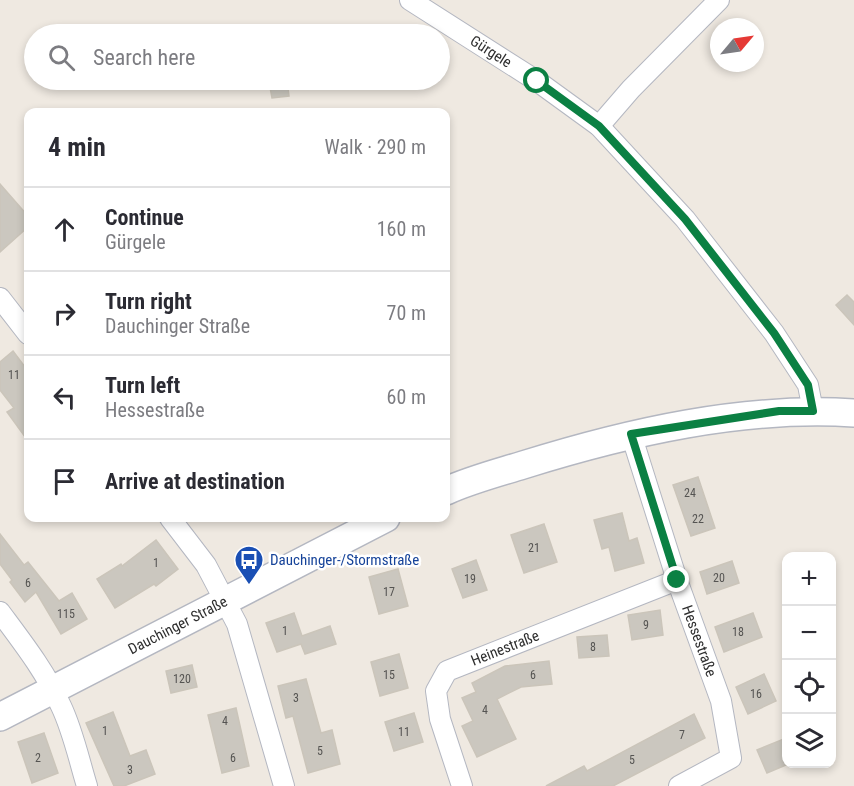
<!DOCTYPE html>
<meta charset="utf-8">
<style>
:root{--surface:#fff;--page:#f7f7f7;--text:#2b2b33;--muted:#7c7c81;--line:#e1e1e2}
body{margin:0;font-family:"Roboto Condensed",sans-serif;background:var(--page);color:var(--text)}
.controls{position:absolute;right:18px;bottom:18px;display:grid;overflow:hidden;border-radius:12px;box-shadow:0 3px 9px #0003}
.controls button{width:54px;height:54px;display:grid;place-items:center;padding:0;border:0;border-bottom:2px solid var(--line);background:var(--surface);color:var(--text);font:30px sans-serif}
.compass{position:absolute;left:710px;top:18px;width:54px;height:54px;border-radius:50%;background:var(--surface);box-shadow:0 3px 9px #0003;rotate:61deg}
.stop{position:absolute;width:18px;height:18px;margin:-14px;border:4px solid #0b8043;border-radius:50%;background:#fff}
.stop.end{background:#0b8043;border-color:#fff;box-shadow:0 2px 6px #0008}
.list{margin:0;padding:0;list-style:none}
h2{display:flex;justify-content:space-between;align-items:center;height:78px;margin:0;padding:0 24px;font-size:26px}
h2 small{font-size:20px;font-weight:400;color:var(--muted)}
.list li{display:grid;grid-template-columns:39px 1fr auto;gap:18px;align-items:center;box-sizing:border-box;height:84px;padding:0 24px;border-top:2px solid var(--line)}
.list b{display:block;font-size:22px;white-space:nowrap}
.list p{margin:0;font-size:20px;white-space:nowrap;color:var(--muted)}
.list em{font-size:20px;font-style:normal;color:var(--muted)}
.icon{flex:none;width:33px;height:33px;fill:none;stroke:currentColor;stroke-width:2;stroke-linecap:round;stroke-linejoin:round}
.map{position:relative;flex:none;width:854px;height:786px;overflow:hidden}
.search{position:absolute;background:var(--surface);box-shadow:0 3px 9px #0003;left:24px;top:24px;width:426px;height:66px;display:flex;align-items:center;gap:15px;box-sizing:border-box;padding:0 21px;border-radius:33px;color:var(--muted);font-size:22px}
.panel{position:absolute;background:var(--surface);box-shadow:0 3px 9px #0003;left:24px;top:108px;width:426px;height:414px;border-radius:12px}
.map>svg:first-child{display:block}
</style>
<div class="map">
<svg width="854" height="786" viewBox="0 0 854 786">
<rect width="100%" height="100%" fill="#efe9e1"/>
<g fill="#cbc7bf" stroke="#cbc5ba" stroke-width="1.5">
<polygon points="287,80 289,96 272,98 269,82"/>
<polygon points="0,184 28,216 28,227 0,252"/>
<polygon points="847,295 854,302 854,325 836,305"/>
<polygon points="13,351 28,371 28,441 7,412 14,408 0,390 0,362"/>
<polygon points="698,477 715,528 691,536 673,485"/>
<polygon points="622,513 629,541 637,538 644,563 615,571 609,547 602,549 594,520"/>
<polygon points="544,524 557,562 524,573 511,535"/>
<polygon points="0,534 24,565 28,562 59,601 72,593 87,619 61,634 36,592 25,602 10,582 12,580 0,564"/>
<polygon points="156,540 178,569 156,586 154,584 115,608 97,579 121,564 122,566"/>
<polygon points="476,560 487,590 463,598 452,569"/>
<polygon points="732,561 739,583 707,594 700,572"/>
<polygon points="398,569 408,606 379,614 369,577"/>
<polygon points="660,610 663,635 632,640 628,615"/>
<polygon points="294,613 302,636 330,626 336,644 305,654 301,644 277,652 266,623"/>
<polygon points="753,613 762,637 724,652 715,627"/>
<polygon points="607,635 609,656 579,658 577,637"/>
<polygon points="399,654 408,688 380,696 371,662"/>
<polygon points="549,661 552,684 521,687 497,699 516,739 477,757 462,726 473,721 462,698 476,692 472,683 505,666"/>
<polygon points="192,665 197,687 171,693 166,671"/>
<polygon points="764,674 776,701 748,714 736,687"/>
<polygon points="306,679 321,733 332,730 340,764 308,773 293,716 286,718 278,686"/>
<polygon points="236,708 249,766 222,773 208,715"/>
<polygon points="113,712 130,756 146,750 155,774 124,786 114,786 86,723"/>
<polygon points="414,713 423,742 394,751 385,722"/>
<polygon points="694,714 705,738 613,786 546,786 584,766 587,771"/>
<polygon points="44,733 58,773 32,783 18,742"/>
<polygon points="786,738 786,765 767,773 757,750"/>
</g>
<g fill="none" stroke-linecap="round" stroke-linejoin="round">
<g stroke="#b4b7c1" stroke-width="22">
<g id="minor">
<path id="s1" d="M410 0 537 81 599 126 685 219 774 333 808 385 813 411"/>
<polyline points="599,126 631,89 719,0"/>
<polyline points="0,298 28,334"/>
<path id="s2" d="M631 434 677 580 721 701 731 758 679 786"/>
<polyline points="170,518 206,565 237,624 284,786"/>
<path d="M0 612C23 643 45 671 61 706 73 731 79 760 87 786"/>
<path id="s3" d="M462 786 440 719 436 691 447 671 677 580"/>
</g>
</g>
<g stroke="#b4b7c1" stroke-width="30">
<g id="secondary">
<path d="M446 491C470 480 497 473 523 465 629 432 743 406 854 413"/>
<path id="s4" d="M0 717 386 518"/>
</g>
</g>
<use href="#minor" stroke="#fff" stroke-width="20"/>
<use href="#secondary" stroke="#fff" stroke-width="27"/>
</g>
<g fill="none" stroke-linecap="round" stroke-linejoin="round">
<polyline stroke="#0b8043" stroke-width="8" points="537,81 599,126 685,219 774,333 808,385 813,411 779,411 631,434 677,580"/>
</g>
<defs>
<g id="bus-pin" transform="scale(1.5)"><path d="M0 17L-7.5 6A9.5 9.5 0 1 1 7.5 6Z" fill="#1a4fb4" stroke="#fff"/><path d="M-5-6H5V4H4V6H2V4H-2V6H-4V4H-5ZM-3.5-4V0h7V-4ZM-3.5 1.2v1.5H-2V1.2ZM2 1.2v1.5H3.5V1.2Z" fill="#fff"/></g>
</defs>
<g fill-rule="evenodd">
<use href="#bus-pin" x="249" y="560"/>
</g>
<g text-anchor="middle" dominant-baseline="central" stroke-width="5" stroke-linejoin="round" paint-order="stroke">
<g font-size="12" fill="#555452">
<text x="14" y="375">11</text>
<text x="690" y="493">24</text>
<text x="698" y="519">22</text>
<text x="534" y="548">21</text>
<text x="156" y="563">1</text>
<text x="719" y="578">20</text>
<text x="470" y="579">19</text>
<text x="28" y="583">6</text>
<text x="389" y="592">17</text>
<text x="66" y="614">115</text>
<text x="646" y="625">9</text>
<text x="285" y="631">1</text>
<text x="738" y="632">18</text>
<text x="593" y="647">8</text>
<text x="389" y="675">15</text>
<text x="533" y="675">6</text>
<text x="182" y="679">120</text>
<text x="756" y="694">16</text>
<text x="296" y="698">3</text>
<text x="485" y="710">4</text>
<text x="225" y="721">4</text>
<text x="105" y="731">1</text>
<text x="404" y="732">11</text>
<text x="682" y="735">7</text>
<text x="320" y="751">5</text>
<text x="38" y="758">2</text>
<text x="233" y="758">6</text>
<text x="632" y="760">5</text>
<text x="130" y="770">3</text>
</g>
<g font-size="15" fill="#2e2e2e" stroke="#fff">
<text stroke="none"><textPath href="#s1" startOffset="96">Gürgele</textPath></text>
<text stroke="none"><textPath href="#s4" startOffset="200">Dauchinger Straße</textPath></text>
<text stroke="none"><textPath href="#s2" startOffset="218">Hessestraße</textPath></text>
<text stroke="none"><textPath href="#s3" startOffset="184">Heinestraße</textPath></text>
</g>
<g font-size="15" fill="#164399" stroke="#fff" text-anchor="start">
<text x="270" y="560">Dauchinger-/Stormstraße</text>
</g>
</g>
</svg>
<div class="controls">
<button>+</button>
<button>−</button>
<button><svg class="icon" aria-label="locate" viewBox="0 0 24 24"><circle cx="12" cy="12" r="6"/><path d="M12 2v4M12 18v4M2 12h4M18 12h4"/></svg></button>
<button><svg class="icon" aria-label="layers" viewBox="0 0 24 24"><path d="M12 4l9 5-9 5-9-5zM3 14l9 5 9-5"/></svg></button>
</div>
<svg class="compass" viewBox="-18 -18 36 36"><path d="M0-13l5 13h-10z" fill="#e53935"/><path d="M0 13l5-13h-10z" fill="#7c7c81"/></svg>
<div class="stop" style="left:537px;top:81px"></div>
<div class="stop end" style="left:677px;top:580px"></div>
<div class="search"><svg class="icon" aria-label="search" viewBox="0 0 24 24"><circle cx="10" cy="10" r="6"/><path d="M15 15l6 6"/></svg>Search here</div>
<section class="panel">
<h2>4 min<small>Walk · 290 m</small></h2>
<ul class="list">
<li><svg class="icon" aria-label="ahead" viewBox="0 0 24 24"><path d="M12 20V5M6 11l6-6 6 6"/></svg><div><b>Continue</b><p>Gürgele</p></div><em>160 m</em></li>
<li><svg class="icon" aria-label="right" viewBox="0 0 24 24"><path d="M7 20v-9h11M14 6l5 5-5 5"/></svg><div><b>Turn right</b><p>Dauchinger Straße</p></div><em>70 m</em></li>
<li><svg class="icon" aria-label="left" viewBox="0 0 24 24"><path d="M17 20v-9H6M10 6l-5 5 5 5"/></svg><div><b>Turn left</b><p>Hessestraße</p></div><em>60 m</em></li>
<li><svg class="icon" aria-label="arrive" viewBox="0 0 24 24"><path d="M6 21V4h12l-3 4 3 4H6"/></svg><div><b>Arrive at destination</b></div></li>
</ul>
</section>
</div>
